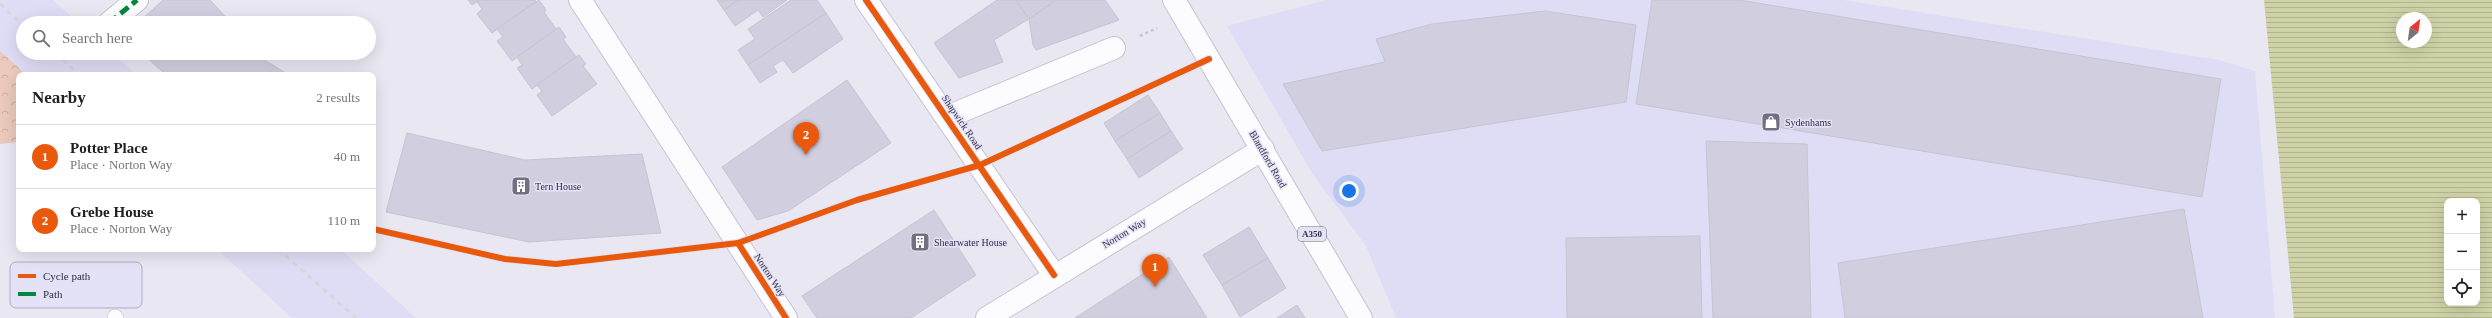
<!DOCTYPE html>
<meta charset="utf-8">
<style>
:root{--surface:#fff;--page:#f6f6f6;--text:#202124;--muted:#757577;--line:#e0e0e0;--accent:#ea580c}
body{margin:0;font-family:"Times New Roman",serif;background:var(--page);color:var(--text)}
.controls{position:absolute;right:12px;bottom:12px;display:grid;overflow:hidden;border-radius:8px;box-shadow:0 4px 16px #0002}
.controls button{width:36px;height:36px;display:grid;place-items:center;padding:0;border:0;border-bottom:1px solid var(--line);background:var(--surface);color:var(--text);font:20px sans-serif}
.compass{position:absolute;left:2396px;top:12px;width:36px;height:36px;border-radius:50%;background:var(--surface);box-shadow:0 4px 16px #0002;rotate:29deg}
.you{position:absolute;left:1349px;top:191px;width:14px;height:14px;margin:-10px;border:3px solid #fff;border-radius:50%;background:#1a73e8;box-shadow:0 0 0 6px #1a73e833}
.badge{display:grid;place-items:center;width:26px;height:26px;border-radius:50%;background:var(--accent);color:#fff;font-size:13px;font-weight:700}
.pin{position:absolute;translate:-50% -33px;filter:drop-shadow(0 1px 2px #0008)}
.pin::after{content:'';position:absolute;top:21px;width:14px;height:12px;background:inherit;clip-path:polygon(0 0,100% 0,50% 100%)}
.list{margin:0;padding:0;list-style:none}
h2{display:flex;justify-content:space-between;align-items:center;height:52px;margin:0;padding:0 16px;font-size:17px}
h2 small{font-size:13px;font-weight:400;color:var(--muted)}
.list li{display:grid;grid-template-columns:26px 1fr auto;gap:12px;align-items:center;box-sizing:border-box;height:64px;padding:0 16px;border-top:1px solid var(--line)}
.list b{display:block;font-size:15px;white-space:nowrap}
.list p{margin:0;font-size:13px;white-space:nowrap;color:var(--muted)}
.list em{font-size:13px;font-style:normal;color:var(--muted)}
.icon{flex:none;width:22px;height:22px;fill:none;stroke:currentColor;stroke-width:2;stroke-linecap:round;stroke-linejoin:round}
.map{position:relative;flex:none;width:2492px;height:318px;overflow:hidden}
.search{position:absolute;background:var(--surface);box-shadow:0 4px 16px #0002;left:16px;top:16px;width:360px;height:44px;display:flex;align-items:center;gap:10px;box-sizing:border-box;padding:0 14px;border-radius:22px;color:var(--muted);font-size:15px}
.panel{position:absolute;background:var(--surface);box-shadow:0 4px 16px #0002;left:16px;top:72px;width:360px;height:180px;border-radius:8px}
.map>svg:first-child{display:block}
</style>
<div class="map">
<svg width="2492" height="318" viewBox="0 0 2492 318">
<defs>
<pattern id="park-crowns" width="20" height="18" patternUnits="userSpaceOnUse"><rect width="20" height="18" fill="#ebc9bc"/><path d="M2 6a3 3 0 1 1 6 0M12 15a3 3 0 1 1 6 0" fill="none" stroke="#caada3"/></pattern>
<pattern id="water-rules" width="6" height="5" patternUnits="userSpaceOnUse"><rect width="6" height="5" fill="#cfd1a6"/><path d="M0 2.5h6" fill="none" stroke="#b2b490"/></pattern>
</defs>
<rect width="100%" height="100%" fill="#e8e7f2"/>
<g fill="#dfddf5">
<polygon points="0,0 53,0 79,23 23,23 23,53 112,53 137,75 27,75 0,51"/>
<polygon points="1327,0 1844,0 2219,60 2255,71 2275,318 1396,318 1366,246 1312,173 1227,26"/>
<polygon points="217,249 340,249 416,318 292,318"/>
</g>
<polygon fill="url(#park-crowns)" points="0,51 27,75 19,75 19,142 0,144"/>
<path fill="url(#water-rules)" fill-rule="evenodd" d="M2264 0H2492V318H2294ZM2402 18H2426V42H2402ZM2447 201H2477V303H2447Z"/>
<g fill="#d1cfdf" stroke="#c5c4d3">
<polygon points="163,0 210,0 231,23 138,23"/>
<polygon points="468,0 479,0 472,5"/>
<polygon points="479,0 535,0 536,1 492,33 477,14 482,9 477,2"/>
<polygon points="539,0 546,10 544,12 556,29 512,61 497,41 503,37 497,29"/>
<polygon points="717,0 738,0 724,10"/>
<polygon points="738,0 787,0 763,17 758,10 735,26 724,10"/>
<polygon points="791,0 817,0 826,13 748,65 738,50 755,39 748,29"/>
<polygon points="997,0 1016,0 1029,19 994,40 1003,62 959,78 934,43"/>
<polygon points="1016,0 1056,0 1029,19"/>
<polygon points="1056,0 1105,0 1119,20 1036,50 1033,45 1029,19"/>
<polygon points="1652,0 1739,0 2221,79 2202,197 1636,104"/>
<polygon points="1545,11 1636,25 1626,102 1322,151 1283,84 1385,62 1376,39 1432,24"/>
<polygon points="826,13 843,39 793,73 783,60 773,66 777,72 760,83 748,65"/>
<polygon points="559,27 566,37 563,39 576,57 532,89 517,68 522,65 517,57"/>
<polygon points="142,53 259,53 266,61 289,75 166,75"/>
<polygon points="579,55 586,64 583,66 597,84 552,116 537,95 542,91 537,85"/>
<polygon points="847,80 891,143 788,211 757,220 722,167"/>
<polygon points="1148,95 1160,113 1115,141 1104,123"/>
<polygon points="1160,113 1171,131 1127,159 1115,141"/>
<polygon points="1171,131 1183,149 1139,178 1127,159"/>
<polygon points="407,133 525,160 642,154 661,233 529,242 386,212"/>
<polygon points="1706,141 1807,144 1811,318 1713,318"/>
<polygon points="2184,209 2203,318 1845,318 1838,263"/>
<polygon points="934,210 976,275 911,318 817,318 802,296"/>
<polygon points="1249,227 1268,258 1222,285 1203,255"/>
<polygon points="1700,236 1702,318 1567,318 1566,238"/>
<polygon points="1169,257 1207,318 1075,318"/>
<polygon points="1268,258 1286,288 1240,317 1222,285"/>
<polygon points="1297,305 1305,318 1277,318"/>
</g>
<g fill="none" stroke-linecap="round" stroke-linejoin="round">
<g stroke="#c5c3d2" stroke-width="16">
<polyline id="service" points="115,317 116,318"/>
</g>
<g stroke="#c5c3d2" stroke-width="24">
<polyline id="pedestrian" points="109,23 137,0"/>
</g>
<g stroke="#c5c3d2" stroke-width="24">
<g id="minor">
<polyline points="580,0 786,318"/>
<polyline points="866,0 1054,275"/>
<polyline points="947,117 1114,48"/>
<polyline points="987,318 1263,149"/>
</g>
</g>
<g stroke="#c5c3d2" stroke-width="24">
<polyline id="trunk" points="1174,0 1361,318"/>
</g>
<polyline stroke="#c7c7cc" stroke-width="2.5" stroke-dasharray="3 3" stroke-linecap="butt" points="1140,36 1157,28"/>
<use href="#service" stroke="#fcfbfd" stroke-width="15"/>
<use href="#pedestrian" stroke="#fcfbfd" stroke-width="22"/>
<use href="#minor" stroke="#fcfbfd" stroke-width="22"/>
<use href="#trunk" stroke="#fcfbfd" stroke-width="22"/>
<g stroke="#d7d7da" stroke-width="3" stroke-dasharray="5 5" stroke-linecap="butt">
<polyline points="0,4 23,25"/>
<polyline points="55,53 80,75"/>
<polyline points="278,249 356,318"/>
</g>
<polyline stroke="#00873e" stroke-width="5" stroke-dasharray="10 5" stroke-linecap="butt" points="109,23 137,0"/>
<g stroke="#e4e2f7" stroke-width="8">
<g id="cycleway">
<polyline points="866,0 1054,275"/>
<polyline points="373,229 505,259 556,264 738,243 857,200 980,165 1209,59"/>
<polyline points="738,243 786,318"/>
</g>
</g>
<use href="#cycleway" stroke="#e8590c" stroke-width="6"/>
</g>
<defs>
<g id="shop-square" transform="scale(1)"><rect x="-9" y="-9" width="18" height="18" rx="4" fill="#726f80" stroke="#e4e2f7"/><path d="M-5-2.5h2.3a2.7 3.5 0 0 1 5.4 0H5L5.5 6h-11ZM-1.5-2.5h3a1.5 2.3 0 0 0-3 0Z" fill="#fff"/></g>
<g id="building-square" transform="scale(1)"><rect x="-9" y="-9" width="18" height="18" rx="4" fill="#726f80" stroke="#e4e2f7"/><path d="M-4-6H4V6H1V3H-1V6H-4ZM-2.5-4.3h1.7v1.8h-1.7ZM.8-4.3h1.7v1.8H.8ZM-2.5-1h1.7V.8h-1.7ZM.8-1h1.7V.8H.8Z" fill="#fff"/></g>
</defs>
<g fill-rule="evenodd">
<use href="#shop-square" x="1771" y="122"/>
<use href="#building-square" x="521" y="186"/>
<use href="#building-square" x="920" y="242"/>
</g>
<g text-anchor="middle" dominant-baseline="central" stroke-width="3" stroke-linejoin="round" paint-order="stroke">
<rect fill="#e4e2f7" stroke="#676579" stroke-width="1" x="1298" y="227" width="28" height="14" rx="3"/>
<g font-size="9" font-weight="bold" fill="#322f43">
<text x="1312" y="234">A350</text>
</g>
<g font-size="10" fill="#322f43" stroke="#e4e2f7">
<text transform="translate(962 122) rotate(56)">Shapwick Road</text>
<text transform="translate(1268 159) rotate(60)">Blandford Road</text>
<text transform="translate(1124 233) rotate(-31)">Norton Way</text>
<text transform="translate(770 275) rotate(57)">Norton Way</text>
</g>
<g font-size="10" fill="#322f43" stroke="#e4e2f7" text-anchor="start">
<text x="1785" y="122">Sydenhams</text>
<text x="535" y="186">Tern House</text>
<text x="934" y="242">Shearwater House</text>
</g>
</g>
<rect x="10" y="262" width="132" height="46" rx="6" fill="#e4e2f7" stroke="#afacc1" stroke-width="1"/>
<rect x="18" y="274" width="18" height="4" fill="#e8590c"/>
<rect x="18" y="292" width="18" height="4" fill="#00873e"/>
<g font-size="11" fill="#322f43">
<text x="43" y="280">Cycle path</text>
<text x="43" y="298">Path</text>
</g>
</svg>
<div class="controls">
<button>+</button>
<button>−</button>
<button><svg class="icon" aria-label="locate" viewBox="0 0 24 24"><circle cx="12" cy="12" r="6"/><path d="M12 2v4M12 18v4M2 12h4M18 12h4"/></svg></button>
</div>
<svg class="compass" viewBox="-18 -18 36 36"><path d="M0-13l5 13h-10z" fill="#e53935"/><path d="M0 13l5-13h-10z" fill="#757577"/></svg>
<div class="you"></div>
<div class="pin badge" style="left:1155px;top:287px">1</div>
<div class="pin badge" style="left:806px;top:155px">2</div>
<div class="search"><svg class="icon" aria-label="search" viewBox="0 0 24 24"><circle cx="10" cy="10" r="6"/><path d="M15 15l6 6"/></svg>Search here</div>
<section class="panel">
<h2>Nearby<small>2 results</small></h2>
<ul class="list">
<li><span class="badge">1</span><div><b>Potter Place</b><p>Place · Norton Way</p></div><em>40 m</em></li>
<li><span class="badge">2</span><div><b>Grebe House</b><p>Place · Norton Way</p></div><em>110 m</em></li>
</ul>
</section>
</div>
